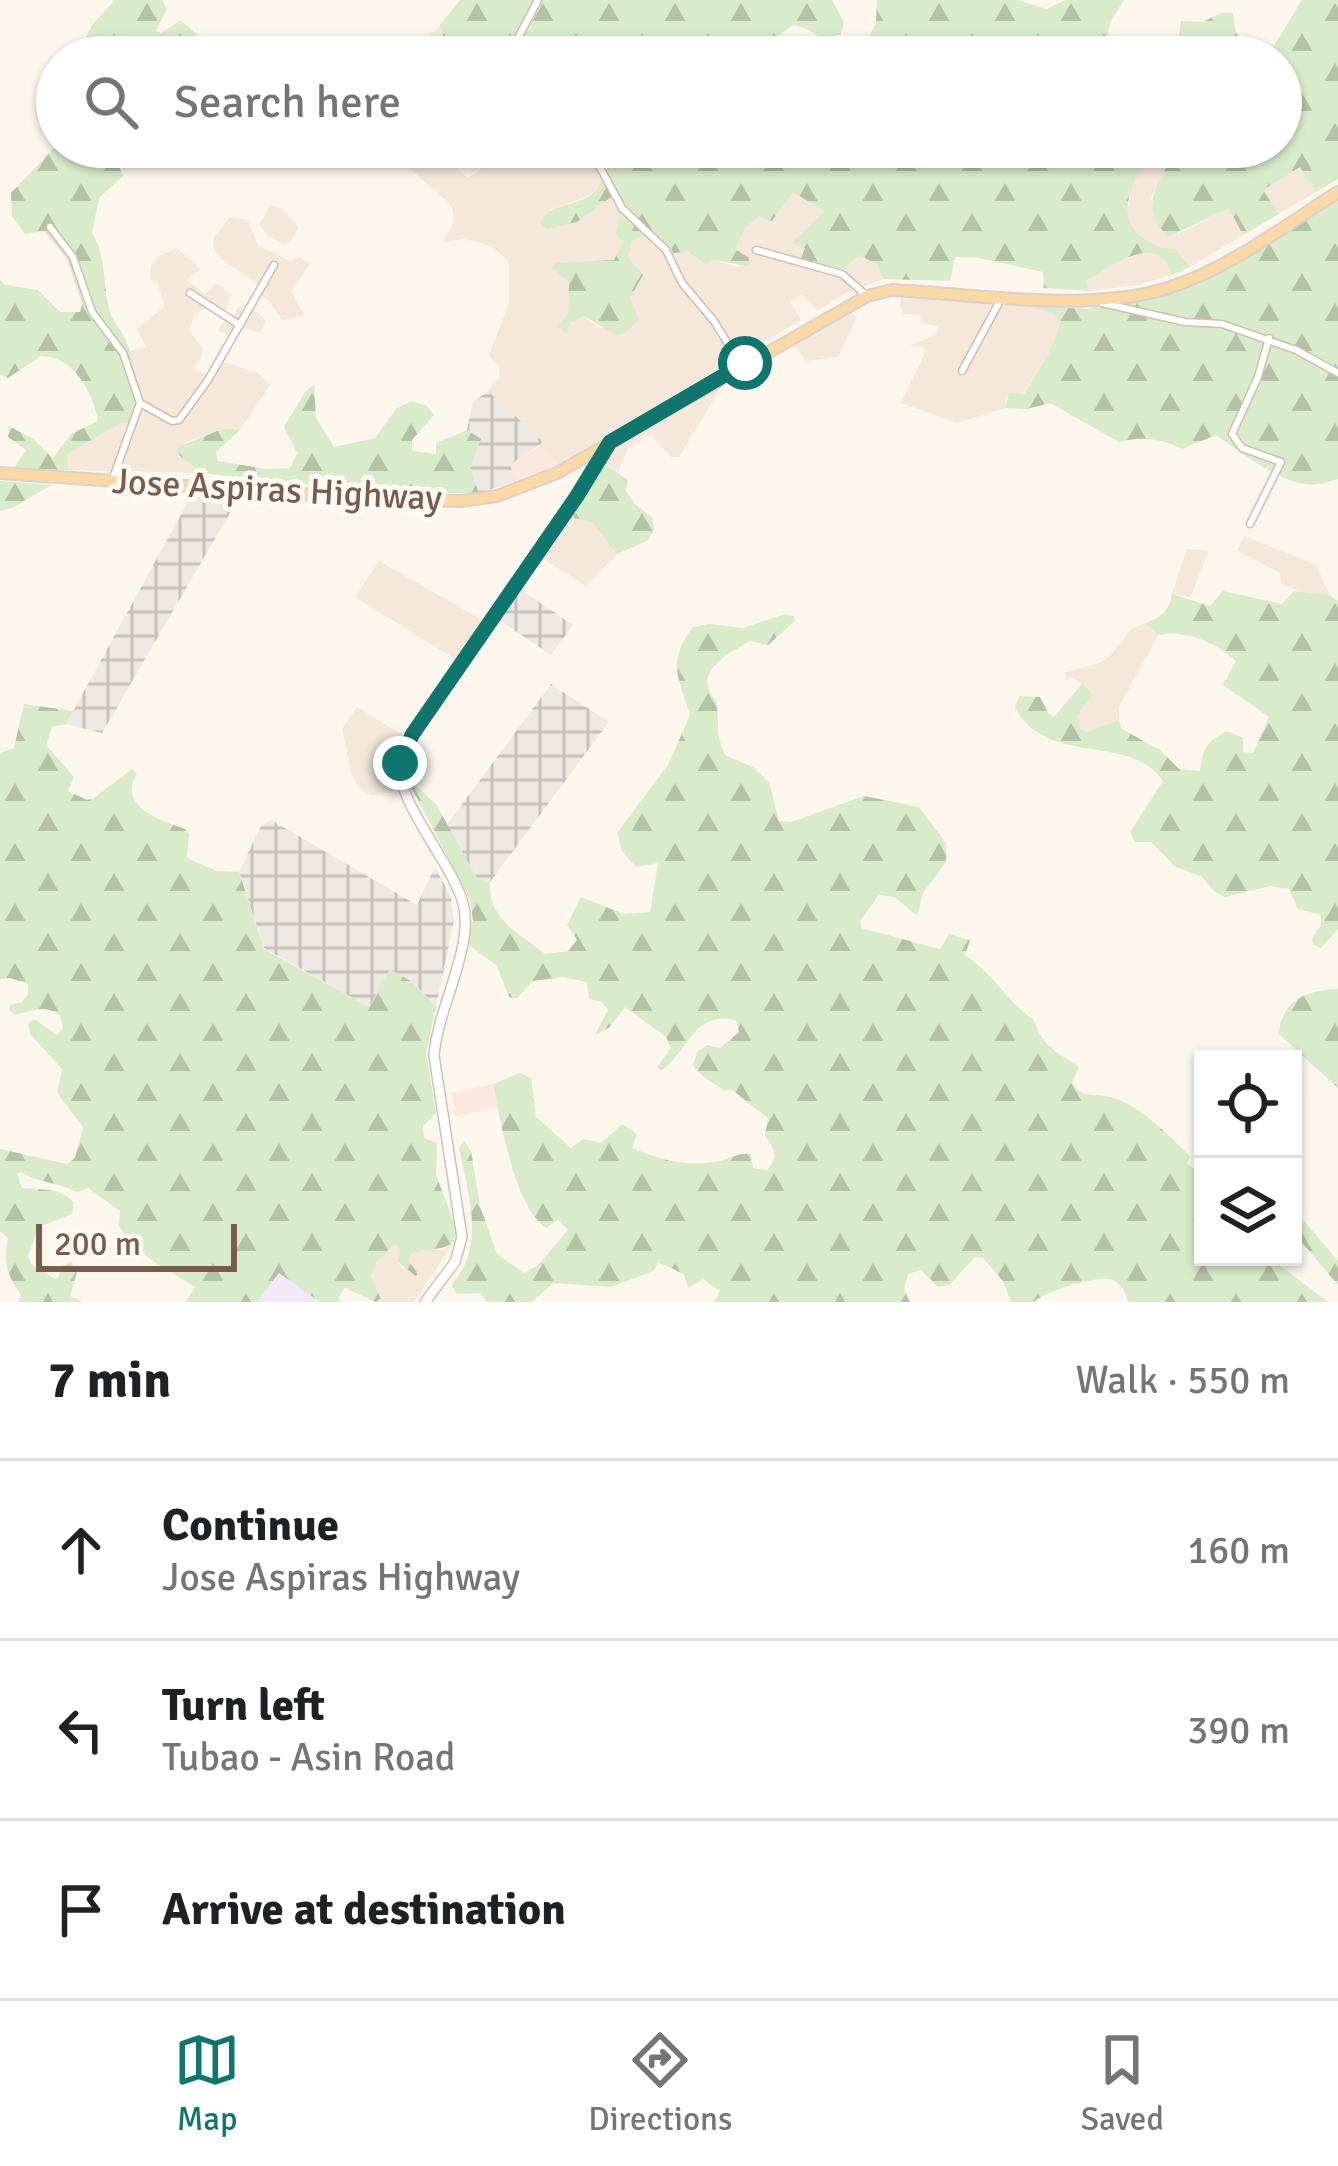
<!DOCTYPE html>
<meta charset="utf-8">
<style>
:root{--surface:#fff;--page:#f6f6f6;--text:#202124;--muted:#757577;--line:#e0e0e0;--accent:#0f766e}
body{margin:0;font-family:Signika,sans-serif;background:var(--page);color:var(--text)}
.controls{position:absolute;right:36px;bottom:36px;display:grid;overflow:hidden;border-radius:0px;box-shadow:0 3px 9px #0004}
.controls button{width:108px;height:108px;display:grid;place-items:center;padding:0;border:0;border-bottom:3px solid var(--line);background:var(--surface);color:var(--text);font:60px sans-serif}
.scale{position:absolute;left:36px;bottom:30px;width:201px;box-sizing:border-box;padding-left:12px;border:6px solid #7a5c4d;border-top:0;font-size:33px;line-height:42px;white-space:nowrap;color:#7a5c4d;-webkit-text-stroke:9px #fffaf3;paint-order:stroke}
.stop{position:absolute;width:36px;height:36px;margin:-27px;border:9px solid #0f766e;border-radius:50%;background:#fff}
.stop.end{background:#0f766e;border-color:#fff;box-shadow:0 3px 12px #0008}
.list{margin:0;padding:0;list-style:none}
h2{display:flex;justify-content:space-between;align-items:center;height:156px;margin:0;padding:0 48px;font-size:51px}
h2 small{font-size:39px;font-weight:400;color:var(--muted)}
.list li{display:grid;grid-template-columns:78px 1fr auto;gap:36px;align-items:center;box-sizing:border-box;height:180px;padding:0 48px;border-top:3px solid var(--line)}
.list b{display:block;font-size:45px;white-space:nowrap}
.list p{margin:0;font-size:39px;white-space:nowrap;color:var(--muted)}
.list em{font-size:39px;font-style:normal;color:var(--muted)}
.icon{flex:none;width:66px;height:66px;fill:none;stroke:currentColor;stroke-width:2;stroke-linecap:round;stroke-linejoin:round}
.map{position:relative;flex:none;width:1338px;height:1302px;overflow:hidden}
.search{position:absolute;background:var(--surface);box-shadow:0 3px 9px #0004;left:36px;right:36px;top:36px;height:132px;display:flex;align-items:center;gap:30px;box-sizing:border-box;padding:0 42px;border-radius:66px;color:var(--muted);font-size:45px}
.sheet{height:696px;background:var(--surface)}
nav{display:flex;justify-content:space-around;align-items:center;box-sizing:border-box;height:168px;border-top:3px solid var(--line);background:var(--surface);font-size:33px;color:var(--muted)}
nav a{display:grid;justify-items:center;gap:6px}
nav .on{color:var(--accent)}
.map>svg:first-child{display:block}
</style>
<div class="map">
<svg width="1338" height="1302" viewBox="0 0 1338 1302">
<defs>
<pattern id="industrial-grid" width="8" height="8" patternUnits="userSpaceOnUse" patternTransform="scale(3)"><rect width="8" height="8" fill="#efe9e4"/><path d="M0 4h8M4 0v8" fill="none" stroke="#c7c0bb"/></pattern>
<pattern id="forest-firs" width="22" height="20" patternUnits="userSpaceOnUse" patternTransform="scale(3)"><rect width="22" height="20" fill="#d8ecc9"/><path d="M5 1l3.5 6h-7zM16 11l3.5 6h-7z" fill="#b4c2a5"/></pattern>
</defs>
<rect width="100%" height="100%" fill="#fdf6ec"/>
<g fill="#f5e8da">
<polygon points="439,26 453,57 406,57 413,48"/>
<polygon points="420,147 433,147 468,178 480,170 490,147 595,147 607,169 598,187 589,196 549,210 577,222 617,193 623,242 614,261 556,263 553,269 569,281 568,313 563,318 567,333 571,323 584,316 599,328 639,320 630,305 632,292 643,275 628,257 633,240 653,233 671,248 739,267 735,250 745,228 759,217 773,221 792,191 824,211 792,244 859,255 878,265 883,279 846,293 817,311 801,294 790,302 801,320 559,464 539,446 542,441 488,391 499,378 499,367 489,355 509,304 509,262 494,248 479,242 463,239 443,242 454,223 453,211 449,203 412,171 408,162"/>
<polygon points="1150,156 1166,168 1150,199 1178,234 1230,207 1243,235 1190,267 1175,249 1159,250 1132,232 1127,213 1133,179"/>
<polygon points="1301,166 1316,192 1279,214 1263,190"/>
<polygon points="271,206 281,208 299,228 286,245 269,237 259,224"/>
<polygon points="230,217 248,220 258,245 290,261 299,257 310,264 291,291 305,316 282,320 269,301 257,292 260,285 221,259 213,247 214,237"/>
<polygon points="177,248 200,269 187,280 205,295 215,283 231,294 222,316 204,308 194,317 189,331 203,348 201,358 192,369 208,375 216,360 258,373 270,385 240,430 223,428 185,443 178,454 200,473 68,470 66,454 121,423 140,393 128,351 146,347 137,329 165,306 157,283 150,279 151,266 159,256"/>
<polygon points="1145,252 1159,252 1169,261 1172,275 1139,285 1089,291 1087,280 1118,262"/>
<polygon points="921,294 1031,306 1054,314 1060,322 1050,351 1023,394 1007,396 1005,408 957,423 901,403 926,351 921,346 909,346 938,334 937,326 921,324 920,315 904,314 900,308 901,296"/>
<polygon points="248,303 266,321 259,333 243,328 233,338 218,330 222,323 232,321 237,308"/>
<polygon points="847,310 857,317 838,357 806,361 792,341"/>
<polygon points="724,382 679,457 671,457 650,434 628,449 618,472 606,465 615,445"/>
<polygon points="568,516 593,523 617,554 586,586 542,558"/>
<polygon points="1244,536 1316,565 1330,595 1312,596 1281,584 1280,573 1237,550"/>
<polygon points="1187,549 1209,551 1190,597 1172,594"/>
<polygon points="379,561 482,620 455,659 355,597"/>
<polygon points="1145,623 1158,635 1119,707 1119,720 1087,732 1081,729 1077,716 1092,693 1074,678 1066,679 1066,672 1099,663 1110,656 1131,629"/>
<polygon points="357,707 404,736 389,768 394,792 371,795 361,790 352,775 342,729"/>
<polygon points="454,1242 414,1302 376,1302 381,1297 371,1278 377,1262 394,1244 400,1250 398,1262 403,1269 411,1254 423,1248 443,1250"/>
</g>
<g fill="#fde8e0">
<polygon points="539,446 559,464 515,481 509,465"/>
<polygon points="493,1084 498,1107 455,1116 452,1093"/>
</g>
<g fill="url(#industrial-grid)">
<polygon points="488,391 543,442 510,465 515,481 479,493 470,468 481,439 467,430 473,402"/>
<polygon points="183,490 241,494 102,733 66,724 189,500"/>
<polygon points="520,589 573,625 551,655 499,620"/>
<polygon points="551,684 609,722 490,882 477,878 446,826"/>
<polygon points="271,820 417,905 435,867 451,897 454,921 436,1006 412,982 369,1007 264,948 239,872 261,826"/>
</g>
<polygon fill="#f3e8fa" points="279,1273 320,1302 257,1302"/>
<g fill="url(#forest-firs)">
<path d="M115 0H162L167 9 156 30 161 33 180 21C191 27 204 41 205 53L201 57H132L126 34 120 42V57H77L92 25Z"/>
<path d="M460 0H832L844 22 841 34 828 40C815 36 806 26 793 25L772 40 760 57H453L439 26Z"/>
<polygon points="877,0 1017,0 1046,9 1066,0 1124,0 1110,22 1104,57 862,57 876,21"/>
<path d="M1302 0H1338V179L1316 192 1300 167 1263 190 1279 214 1243 235 1229 208 1168 237C1145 211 1150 196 1166 168L1150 156C1131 182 1112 222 1148 241 1158 247 1162 249 1175 249L1190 267 1172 275C1160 229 1113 266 1087 280L1089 291 1044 288 1043 272 980 258 955 257 950 281 883 279 878 265 859 255 844 269 801 259 805 248 791 244 824 211 793 192 772 221 759 217 745 228 735 249 749 258 748 266 713 260 706 264 688 252 673 253 671 248 653 233 633 240 628 257 643 275 630 298 639 320 625 333 616 335 584 316 571 323 567 334 558 326 568 313 569 282 552 268 556 263 614 260 623 242 615 232 620 218 616 213 620 196 617 193 577 222 547 229 540 223C549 203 574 207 591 195 599 188 602 178 607 169L595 147H1281V57H1267Z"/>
<polygon points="1220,13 1233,13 1235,30 1240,38 1236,57 1176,57 1181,21 1203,22"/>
<path d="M57 145 116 147V159L123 176 99 198 92 233C107 255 102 290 111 315 115 325 122 331 126 340 136 367 140 395 138 424L121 423 67 454 68 470 14 468 26 450 8 437 9 426 33 439 53 458 71 434 98 421C93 392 73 356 41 356L8 378 0 375V280L5 285 38 290 60 312H80L82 304 67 259 44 231 25 234 12 216 11 193Z"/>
<path d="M216 147H297L306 152 305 157C281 162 257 164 232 166L231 151Z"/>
<path d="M1338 200V479C1332 480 1326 483 1319 484 1288 490 1240 452 1216 435L1182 449C1161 438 1141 436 1119 442L1050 403 1027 409 1005 408 1009 393 1024 394 1050 351 1060 323 1054 314 1031 306 1087 309 1183 290Z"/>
<polygon points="314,384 316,418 334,447 375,438 396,409 411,401 427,406 434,415 412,440 412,451 436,454 436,443 467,430 481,439 470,468 479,493 390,494 200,473 178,454 178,447 224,428 240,430 216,452 218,461 267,469 290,468 297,453 284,427 305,392"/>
<polygon points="606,465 628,480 626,491 635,504 653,518 654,530 647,541 617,554 593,523 568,516"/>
<path d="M0 481 53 485C35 492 17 509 0 511Z"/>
<path d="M1223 591 1282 604 1294 591 1330 595 1338 601V929L1321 948 1313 945 1312 938 1321 925V915L1298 909 1289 889 1270 886 1225 897 1215 892 1202 877 1176 867 1151 842H1135L1130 832 1163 781C1130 732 1048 768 1015 708L1019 696 1040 697 1048 713 1054 717 1082 684 1093 694 1077 716 1081 729 1087 732 1119 720 1122 729 1160 750 1179 769 1200 771C1203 748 1206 742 1227 731L1243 738V752L1253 753 1269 717 1223 685 1236 661C1216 643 1185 629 1158 635L1145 623C1161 618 1169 611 1172 594L1210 606Z"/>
<path d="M785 614 794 616 795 621 768 645 750 641C734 651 700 666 709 690 713 702 716 695 717 708 720 732 714 729 725 755L753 767 769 782 779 821 791 822 864 796 919 807 946 843V862L923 893 917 916 895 897 879 895 860 921 861 928 940 949 949 934 970 940 965 955C993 973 1006 1001 1033 1019 1044 1048 1053 1049 1079 1067L1072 1083C1084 1101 1097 1092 1114 1098 1142 1107 1169 1136 1190 1156L1187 1164 1203 1175V1257H1269L1328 1302H1128C1126 1292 1121 1283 1111 1279 1097 1275 1043 1292 1034 1302H1011L1003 1281 983 1258 975 1257 949 1285 938 1287 921 1270 908 1274 904 1290 910 1302H714L720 1291 703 1279 688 1288 684 1274 658 1262 654 1271 610 1287 553 1283 532 1302H486L481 1293 457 1294 451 1285C487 1246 468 1195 459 1148L464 1141 471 1151 480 1206 497 1254 524 1273 538 1265 568 1230 558 1220 546 1228C514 1206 501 1122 493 1084L520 1073 531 1078 536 1117 571 1148 583 1139 601 1143 622 1124 637 1134 632 1148C664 1161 683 1166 714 1162 728 1161 736 1152 751 1154L753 1168 767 1170C780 1156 774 1150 765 1135L768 1118 732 1090H723C713 1082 699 1076 693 1065L697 1052 707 1045 720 1048 739 1032 736 1020C694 1010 689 1050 662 1070L657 1067 671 1048 666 1037 625 1007 610 1027 595 1035 608 1010 602 1002 589 999 587 982 563 977 533 981 517 998 509 997 497 966 466 943 473 921 470 899 410 785 414 784 436 804 477 878 490 882C488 920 518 932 545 954L568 951 577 940 567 925 581 897 624 914 650 912 658 863 636 867 622 851 617 833 668 765 690 715C678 677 667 661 693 627L709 624 743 628Z"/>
<path d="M24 704 73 711 66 724 52 727 46 745 74 777 68 791 87 800 94 798 132 769 137 774C117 806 159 820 185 829L189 834 187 858 217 871 239 872 264 949 369 1007 390 969 412 982 436 1006 426 1054 436 1113 423 1126 424 1138 437 1143 436 1175 457 1230 454 1242C439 1253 427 1246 411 1254L408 1261 418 1272 416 1276 398 1262 400 1250 394 1244 377 1262 371 1277 381 1298 376 1302 345 1288 338 1298 341 1302H320L279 1273 257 1302H186L195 1287C166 1268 138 1257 119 1226L120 1211 88 1188 77 1192C59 1183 33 1181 21 1172L17 1174 22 1188C41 1190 61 1187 74 1203L72 1214 39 1227 28 1255 31 1264 55 1279 58 1278 62 1266 71 1262 77 1272 70 1296 83 1302H18L21 1295C7 1275 3 1263 8 1238L0 1231V1149L67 1164 75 1158 83 1127 57 1093 62 1069 30 1034 28 1024 34 1019 57 1035 63 1029 61 1017C45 1003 34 1011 15 1015L9 1010 10 1005 22 1002 28 995V984L10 978 0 979V753L14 748Z"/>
<path d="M1338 989V1088L1279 1034C1281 1000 1307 990 1338 989Z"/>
<polygon points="1293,1208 1338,1261 1338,1285 1293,1232"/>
</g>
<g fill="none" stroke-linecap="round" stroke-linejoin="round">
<g stroke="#d1beb0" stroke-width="9">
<g id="minor">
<polyline points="508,57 538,0"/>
<polyline points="589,147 622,208 666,250 682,283 714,321 741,365"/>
<polyline points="50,227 73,257 92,312 123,353 140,403 172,421 179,420 208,380 274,265"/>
<polyline points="756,250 842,274 867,296"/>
<polyline points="190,293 238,324"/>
<polyline points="1102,303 1185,322 1222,324 1296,350 1338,373"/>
<polyline points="962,371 1001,299"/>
<polyline points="113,478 140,403"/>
<polyline points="1250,524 1281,462 1242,448 1232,434 1258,377 1269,338"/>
</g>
</g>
<g stroke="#d6c0b0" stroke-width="12">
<path id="secondary" d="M425 1302 455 1262 462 1237 434 1056C437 1009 475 946 463 903 451 860 394 801 400 760 401 751 407 743 412 735L577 496 607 446"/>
</g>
<g stroke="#dad1cd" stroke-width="14">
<path id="primary" d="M0 473 373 499 461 501 497 496 557 473 867 296 892 290C975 294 1090 313 1168 288 1230 268 1284 226 1338 192"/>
</g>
<use href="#minor" stroke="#fff" stroke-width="6"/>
<use href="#secondary" stroke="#fff" stroke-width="9"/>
<use href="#primary" stroke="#fbd9a5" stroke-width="10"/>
</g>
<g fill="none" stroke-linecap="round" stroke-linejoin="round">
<polyline stroke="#0f766e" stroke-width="15" points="400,763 412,735 577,496 610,442 745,363"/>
</g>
<g text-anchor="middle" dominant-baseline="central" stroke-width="10" stroke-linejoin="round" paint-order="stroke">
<g font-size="36" fill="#7a5c4d" stroke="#fffaf3">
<text transform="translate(277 490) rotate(3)">Jose Aspiras Highway</text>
</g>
</g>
</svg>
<div class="controls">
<button><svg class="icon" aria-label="locate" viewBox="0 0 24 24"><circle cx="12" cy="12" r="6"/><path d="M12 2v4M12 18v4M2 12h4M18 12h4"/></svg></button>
<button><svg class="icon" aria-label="layers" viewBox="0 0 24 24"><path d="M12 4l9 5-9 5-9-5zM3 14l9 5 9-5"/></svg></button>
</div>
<div class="scale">200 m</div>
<div class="stop" style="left:745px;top:363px"></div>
<div class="stop end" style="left:400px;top:763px"></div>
<div class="search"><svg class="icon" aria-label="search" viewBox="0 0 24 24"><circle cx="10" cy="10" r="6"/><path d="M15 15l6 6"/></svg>Search here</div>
</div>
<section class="sheet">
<h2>7 min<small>Walk · 550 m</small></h2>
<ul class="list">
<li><svg class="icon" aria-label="ahead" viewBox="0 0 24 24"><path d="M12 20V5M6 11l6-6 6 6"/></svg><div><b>Continue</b><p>Jose Aspiras Highway</p></div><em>160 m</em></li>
<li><svg class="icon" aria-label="left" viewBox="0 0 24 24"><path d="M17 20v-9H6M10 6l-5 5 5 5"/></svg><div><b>Turn left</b><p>Tubao - Asin Road</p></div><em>390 m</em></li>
<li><svg class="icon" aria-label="arrive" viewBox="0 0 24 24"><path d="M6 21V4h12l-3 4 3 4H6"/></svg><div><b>Arrive at destination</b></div></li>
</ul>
</section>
<nav>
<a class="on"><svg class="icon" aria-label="map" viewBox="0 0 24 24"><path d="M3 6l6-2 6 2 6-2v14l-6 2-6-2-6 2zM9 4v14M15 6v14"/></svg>Map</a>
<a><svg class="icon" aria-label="directions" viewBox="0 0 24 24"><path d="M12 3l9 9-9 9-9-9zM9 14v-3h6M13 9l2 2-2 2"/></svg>Directions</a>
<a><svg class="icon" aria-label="saved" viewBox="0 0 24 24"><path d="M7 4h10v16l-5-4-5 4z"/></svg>Saved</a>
</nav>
